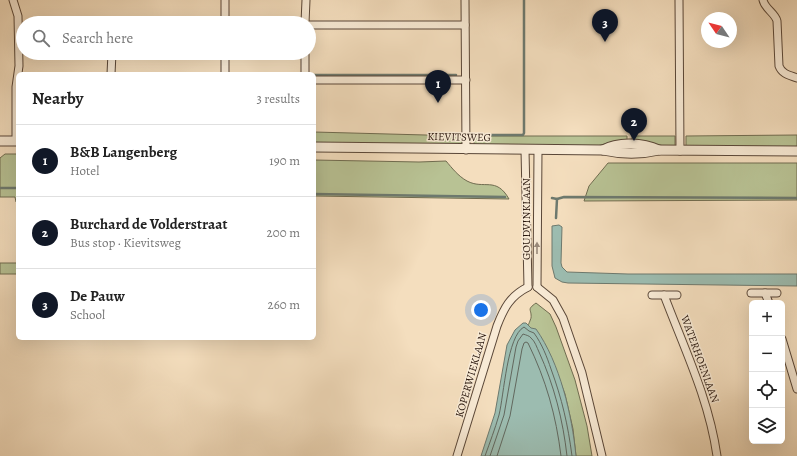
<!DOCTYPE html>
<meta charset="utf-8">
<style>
:root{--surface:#fff;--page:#f2f2f2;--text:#222;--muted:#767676;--line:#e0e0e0;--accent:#111827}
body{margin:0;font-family:Alegreya,serif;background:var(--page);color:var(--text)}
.controls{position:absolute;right:12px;bottom:12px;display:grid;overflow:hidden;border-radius:6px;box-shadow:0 4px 16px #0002}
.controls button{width:36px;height:36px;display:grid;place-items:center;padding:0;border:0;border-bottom:1px solid var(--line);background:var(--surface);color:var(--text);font:20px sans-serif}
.compass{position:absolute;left:701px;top:12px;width:36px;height:36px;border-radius:50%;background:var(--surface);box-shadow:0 4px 16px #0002;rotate:305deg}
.you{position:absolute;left:481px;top:310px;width:14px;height:14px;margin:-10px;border:3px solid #fff;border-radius:50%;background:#1a73e8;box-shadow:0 0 0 6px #1a73e833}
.badge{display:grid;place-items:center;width:26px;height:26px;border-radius:50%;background:var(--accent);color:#fff;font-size:13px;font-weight:700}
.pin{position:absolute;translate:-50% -33px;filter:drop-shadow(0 1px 2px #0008)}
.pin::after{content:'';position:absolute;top:21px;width:14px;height:12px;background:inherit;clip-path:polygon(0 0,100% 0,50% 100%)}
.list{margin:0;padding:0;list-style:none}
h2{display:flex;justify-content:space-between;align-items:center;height:52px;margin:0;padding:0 16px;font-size:17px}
h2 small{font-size:13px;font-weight:400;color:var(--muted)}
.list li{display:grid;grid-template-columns:26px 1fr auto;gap:12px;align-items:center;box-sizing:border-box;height:72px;padding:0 16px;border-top:1px solid var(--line)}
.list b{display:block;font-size:15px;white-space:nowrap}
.list p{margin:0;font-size:13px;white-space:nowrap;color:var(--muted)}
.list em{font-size:13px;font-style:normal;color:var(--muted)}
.icon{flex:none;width:22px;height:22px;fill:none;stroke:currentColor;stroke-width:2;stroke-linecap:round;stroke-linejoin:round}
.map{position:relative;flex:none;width:797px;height:456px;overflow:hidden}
.search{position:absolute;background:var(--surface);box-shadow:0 4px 16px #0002;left:16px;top:16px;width:300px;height:44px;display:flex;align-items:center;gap:10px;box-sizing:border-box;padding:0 14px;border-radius:22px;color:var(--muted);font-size:15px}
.panel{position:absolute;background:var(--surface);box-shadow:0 4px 16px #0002;left:16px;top:72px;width:300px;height:268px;border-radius:6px}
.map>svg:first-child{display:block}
</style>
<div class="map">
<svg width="797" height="456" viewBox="0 0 797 456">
<rect width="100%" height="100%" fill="#f4debe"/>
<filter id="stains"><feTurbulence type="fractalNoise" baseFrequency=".005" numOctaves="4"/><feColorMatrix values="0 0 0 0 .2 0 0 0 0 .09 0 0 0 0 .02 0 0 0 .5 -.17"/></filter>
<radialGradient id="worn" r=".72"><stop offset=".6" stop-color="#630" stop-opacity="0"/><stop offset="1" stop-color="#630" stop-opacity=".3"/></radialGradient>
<g fill="#b8c294" stroke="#706c50">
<polygon points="314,132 463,136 463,146 314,144"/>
<polygon points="797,135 797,148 686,147 686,136"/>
<polygon points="474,136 627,136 627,142 611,142 594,147 474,145"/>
<polygon points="632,136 675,136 675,147 632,142"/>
<polygon points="5,154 18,154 18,202 16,202 15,197 0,197 0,158"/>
<path d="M314 160 419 162 446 161C452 168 458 176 467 181 484 190 496 176 509 199L314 196Z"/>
<polygon points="608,163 797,163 797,200 584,201 589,186"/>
<rect x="0" y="263" width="18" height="11"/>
<path d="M536 303 550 314 556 327 575 380 587 426 592 456H576L573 429 565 394 551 358 528 325C529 324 531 318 531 318 532 309 526 310 536 303Z"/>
</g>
<g fill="#9cbcb0" stroke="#6d796e">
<polygon points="559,225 562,227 561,263 562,267 567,272 628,274 797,274 797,286 568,283 562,282 555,278 552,266 552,226"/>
<path d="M523 323H526L531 328 536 329C560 363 572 415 576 456H481L495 413 507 345 515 330Z"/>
</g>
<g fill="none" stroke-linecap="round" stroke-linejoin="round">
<g stroke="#62685e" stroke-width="1">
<path d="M485 456C490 442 495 429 499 415 504 395 507 336 524 327L529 331 534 333C542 344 547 357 551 369 562 399 568 425 572 456"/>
<path d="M490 456 504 415 516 347 518 341 523 334C526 335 530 336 531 338 535 341 537 348 539 352 554 385 563 420 567 456"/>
<path d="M497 456 510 416 522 349 524 343 526 342 528 343C546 380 556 415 561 456"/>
</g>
<g stroke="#6d796e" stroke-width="2.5">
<polyline points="314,75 456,75"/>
<polyline points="479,135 523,135 524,133 524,0"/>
<polyline points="0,188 18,188"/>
<polyline points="314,194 505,197"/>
<polyline points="552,198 557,199 564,197 797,198"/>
<polyline points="556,218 557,199"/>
</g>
<g stroke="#5a4738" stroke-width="9">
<g id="minor">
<polyline points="13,0 18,16 19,66 16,87 16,141"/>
<polyline points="465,0 466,150"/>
<polyline points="679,0 680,151"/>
<path d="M763 0C765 9 775 13 777 21L779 66C782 74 789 75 797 78"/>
<polyline points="225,23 225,0"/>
<polyline points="305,23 306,0"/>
<polyline points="309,25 465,25"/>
<polyline points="225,53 225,74"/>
<polyline points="305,53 305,74"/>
<polyline points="111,74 112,53"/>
<polyline points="314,80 466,80"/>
<polyline points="525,150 528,287"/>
<polyline points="537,287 553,300 563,318 582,373 602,456"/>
<polyline points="537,287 538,150"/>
<polyline points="751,293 777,293"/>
<polyline points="765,293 769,303"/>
<polyline points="652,295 677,295"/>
<path d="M664 295C684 348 709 399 717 456"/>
<polyline points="782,339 797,389"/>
<path d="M457 456 497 326C504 308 510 296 528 287"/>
</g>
</g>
<g stroke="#5a4738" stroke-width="11">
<g id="tertiary">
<polyline points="0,141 18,141"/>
<path d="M314 147 603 150C621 154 642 154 659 150L797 151"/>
<path d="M603 150C619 141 643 143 659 150"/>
</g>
</g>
<use href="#minor" stroke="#f8ead5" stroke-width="7"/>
<use href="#tertiary" stroke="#f8ead5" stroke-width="9"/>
</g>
<defs><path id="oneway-solid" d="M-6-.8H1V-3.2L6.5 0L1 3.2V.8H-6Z"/></defs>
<use fill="#9a8a7b" href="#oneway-solid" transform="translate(537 248) rotate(-90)"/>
<g text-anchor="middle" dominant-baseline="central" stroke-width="3" stroke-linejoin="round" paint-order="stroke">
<g font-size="11" fill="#27150c" stroke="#f8ead5">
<text transform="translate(459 137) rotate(1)">KIEVITSWEG</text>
<text transform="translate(526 219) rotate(-90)">GOUDVINKLAAN</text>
<text transform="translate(700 359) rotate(70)">WATERHOENLAAN</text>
<text transform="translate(471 375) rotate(-74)">KOPERWIEKLAAN</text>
</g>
</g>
<rect width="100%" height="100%" filter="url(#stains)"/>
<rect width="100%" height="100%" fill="url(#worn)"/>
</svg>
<div class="controls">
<button>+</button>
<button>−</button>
<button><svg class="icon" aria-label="locate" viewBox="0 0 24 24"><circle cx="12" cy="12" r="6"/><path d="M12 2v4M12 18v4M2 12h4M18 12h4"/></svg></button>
<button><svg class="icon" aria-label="layers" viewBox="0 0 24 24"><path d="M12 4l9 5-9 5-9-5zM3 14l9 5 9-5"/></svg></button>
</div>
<svg class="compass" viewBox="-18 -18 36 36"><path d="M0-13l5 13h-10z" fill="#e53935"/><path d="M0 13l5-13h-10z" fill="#767676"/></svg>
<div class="you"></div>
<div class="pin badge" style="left:438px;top:103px">1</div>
<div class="pin badge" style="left:634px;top:141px">2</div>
<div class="pin badge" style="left:605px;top:42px">3</div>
<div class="search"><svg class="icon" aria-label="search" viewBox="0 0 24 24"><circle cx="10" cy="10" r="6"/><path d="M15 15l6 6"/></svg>Search here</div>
<section class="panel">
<h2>Nearby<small>3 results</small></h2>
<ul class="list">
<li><span class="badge">1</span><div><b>B&amp;B Langenberg</b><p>Hotel</p></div><em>190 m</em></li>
<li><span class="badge">2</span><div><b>Burchard de Volderstraat</b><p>Bus stop · Kievitsweg</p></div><em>200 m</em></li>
<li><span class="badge">3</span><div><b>De Pauw</b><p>School</p></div><em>260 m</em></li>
</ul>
</section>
</div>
